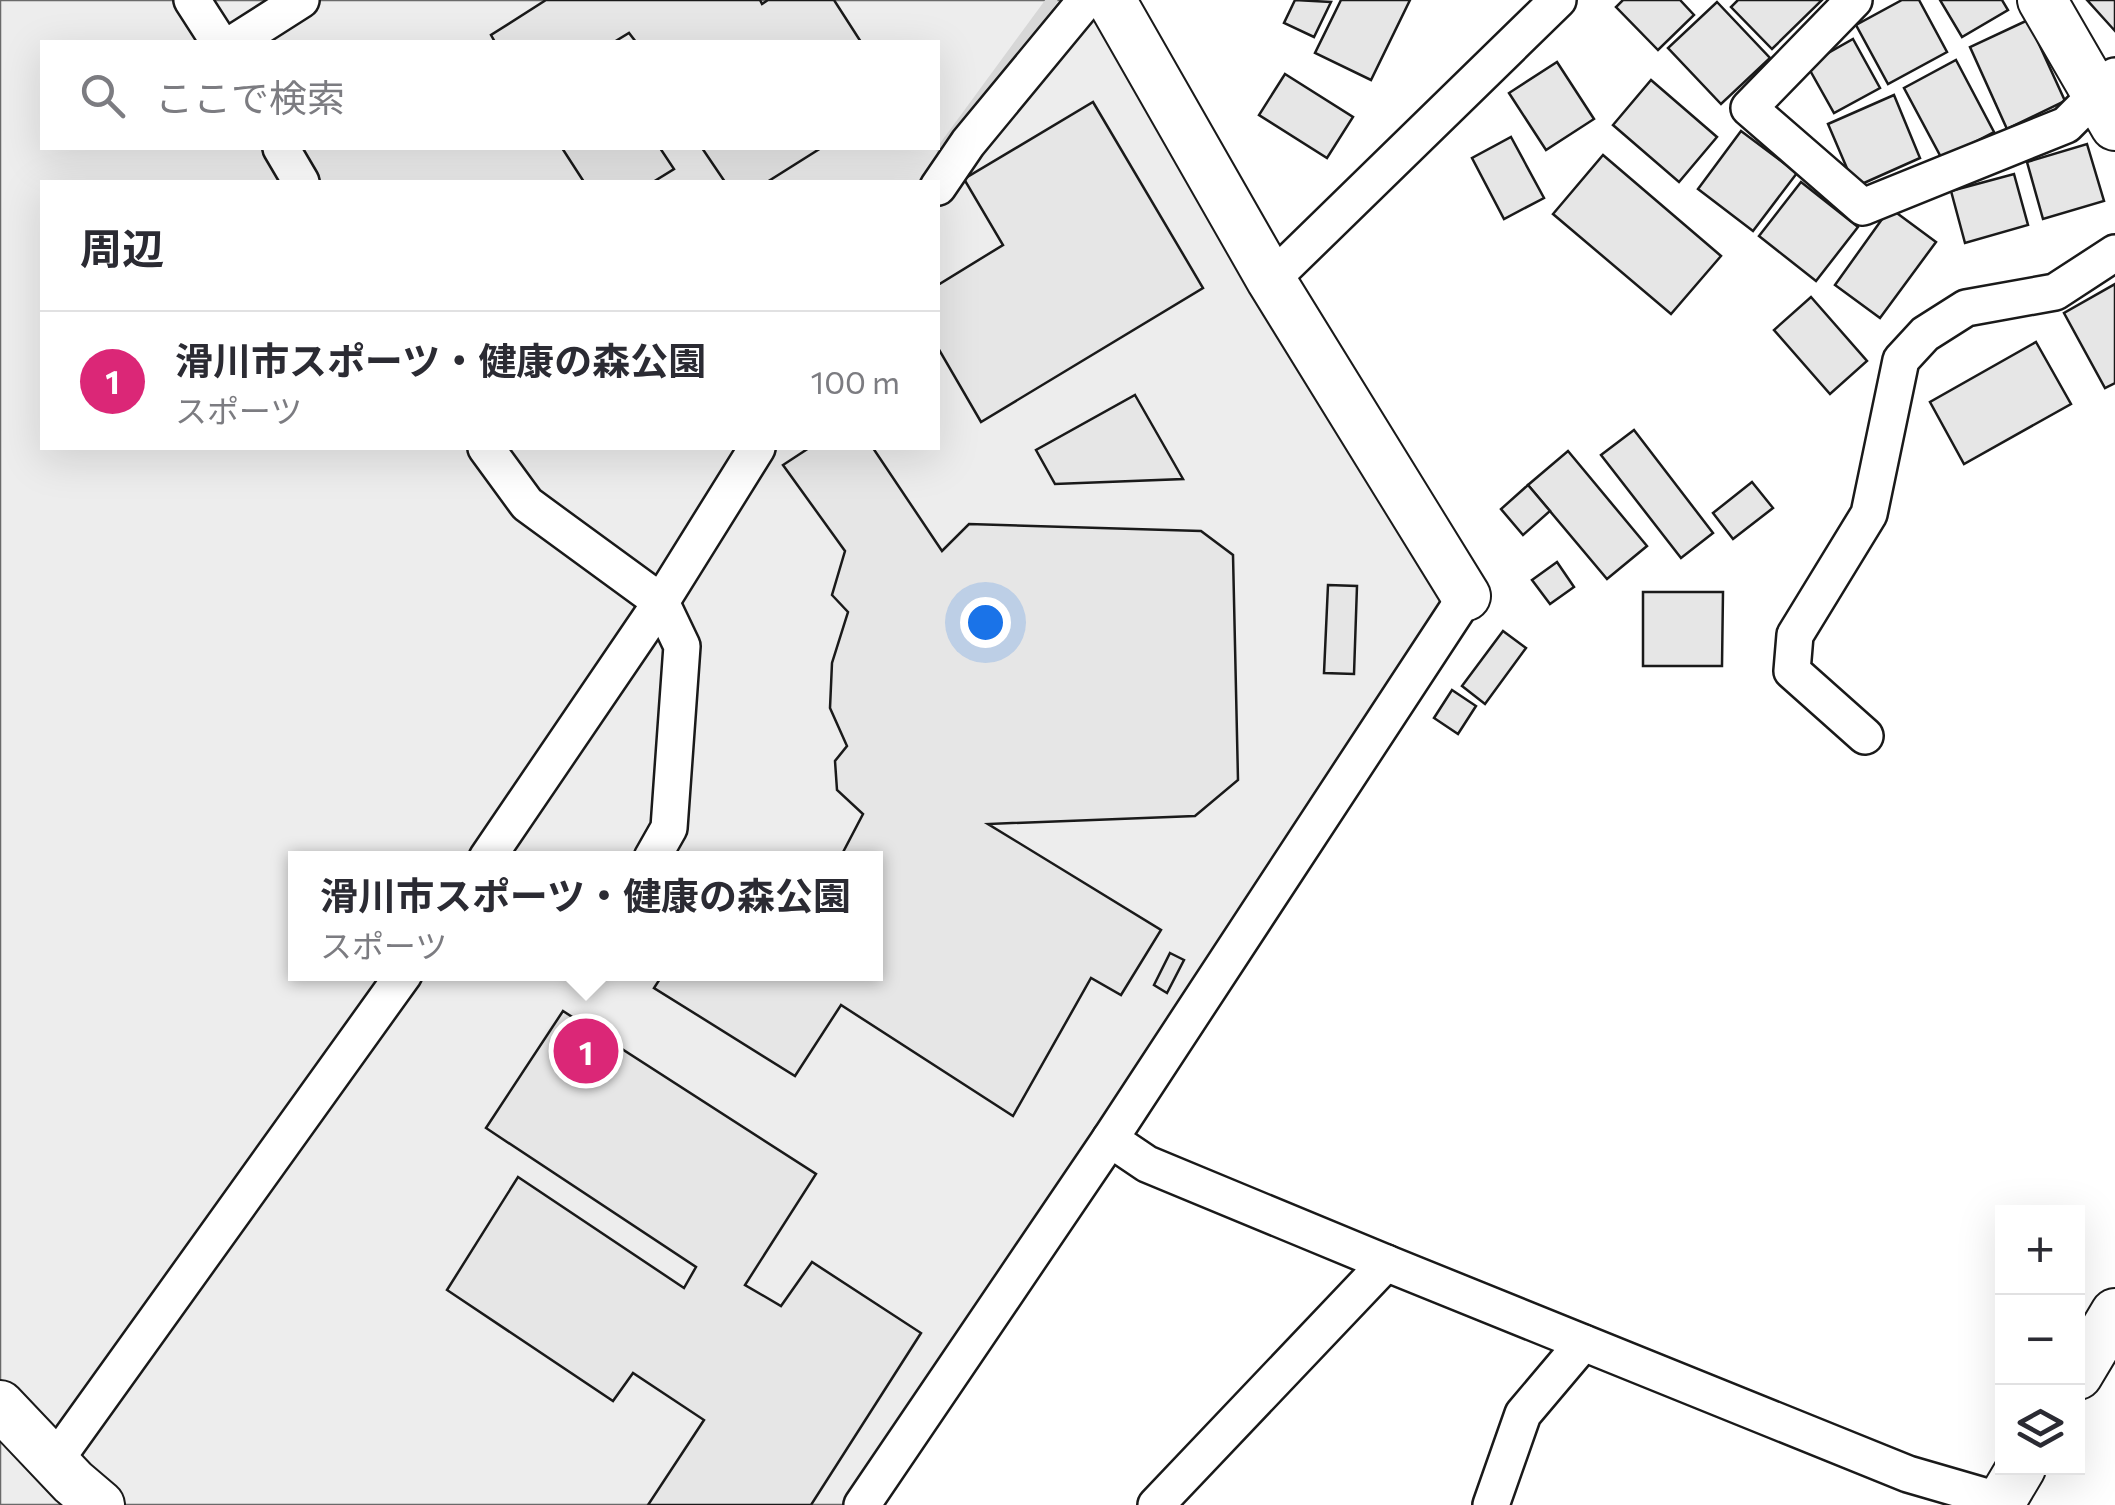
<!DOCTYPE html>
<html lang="ja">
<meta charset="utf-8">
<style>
:root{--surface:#fff;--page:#f7f7f7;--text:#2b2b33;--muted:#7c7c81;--line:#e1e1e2;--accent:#db2777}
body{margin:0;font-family:Commissioner,"Noto Sans JP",sans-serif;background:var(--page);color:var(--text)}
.controls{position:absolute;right:30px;bottom:30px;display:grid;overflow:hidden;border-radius:0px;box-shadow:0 10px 40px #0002}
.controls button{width:90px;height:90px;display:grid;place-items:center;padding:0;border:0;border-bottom:2px solid var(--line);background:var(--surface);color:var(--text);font:50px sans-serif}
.you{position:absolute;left:985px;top:622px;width:35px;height:35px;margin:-25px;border:8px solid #fff;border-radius:50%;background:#1a73e8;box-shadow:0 0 0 15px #1a73e833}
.badge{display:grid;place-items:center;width:65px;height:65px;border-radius:50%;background:var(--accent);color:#fff;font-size:32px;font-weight:700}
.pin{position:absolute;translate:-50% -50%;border:5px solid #fff;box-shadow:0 2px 10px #0006}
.popup{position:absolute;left:288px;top:851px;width:595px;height:130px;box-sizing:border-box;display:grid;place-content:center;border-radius:0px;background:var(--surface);filter:drop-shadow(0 2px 8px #0005);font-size:32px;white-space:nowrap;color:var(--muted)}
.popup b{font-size:38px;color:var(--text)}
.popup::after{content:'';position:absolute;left:50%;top:100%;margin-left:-20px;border:20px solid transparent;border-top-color:var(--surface)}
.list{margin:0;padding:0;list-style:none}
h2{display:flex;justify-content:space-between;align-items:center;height:130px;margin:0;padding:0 40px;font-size:42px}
h2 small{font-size:32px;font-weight:400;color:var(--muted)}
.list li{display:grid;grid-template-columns:65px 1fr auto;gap:30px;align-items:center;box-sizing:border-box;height:140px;padding:0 40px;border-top:2px solid var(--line)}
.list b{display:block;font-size:38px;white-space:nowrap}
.list p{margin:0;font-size:32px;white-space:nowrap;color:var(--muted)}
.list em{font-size:32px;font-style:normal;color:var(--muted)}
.icon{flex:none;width:55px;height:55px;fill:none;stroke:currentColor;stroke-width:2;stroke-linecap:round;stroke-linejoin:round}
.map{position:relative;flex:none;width:2115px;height:1505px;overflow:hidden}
.search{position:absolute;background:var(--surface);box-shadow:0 10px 40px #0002;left:40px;top:40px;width:900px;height:110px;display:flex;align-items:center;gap:25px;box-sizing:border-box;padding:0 35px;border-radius:0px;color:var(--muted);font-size:38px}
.panel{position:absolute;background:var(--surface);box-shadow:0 10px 40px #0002;left:40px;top:180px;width:900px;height:270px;border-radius:0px}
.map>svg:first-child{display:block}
</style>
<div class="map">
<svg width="2115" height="1505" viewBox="0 0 2115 1505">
<rect width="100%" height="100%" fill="#fff"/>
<path fill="#ededed" stroke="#6a6a6a" stroke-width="2.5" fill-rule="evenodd" d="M0 0H1094L1466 596 878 1505H0ZM42 42H938V148H42ZM42 182H938V448H42ZM296 858H876V974H296Z"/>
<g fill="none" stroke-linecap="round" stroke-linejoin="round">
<polyline stroke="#d7d7d7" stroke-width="11" points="942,150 1052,0"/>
</g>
<g fill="#e6e6e6" stroke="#1a1a1a" stroke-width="2.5">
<polygon points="546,0 760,0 762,4 768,0 834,0 861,42 636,42 629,33 614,42 495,42 491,35"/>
<polygon points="1295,0 1331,2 1314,37 1284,23"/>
<polygon points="1341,0 1410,0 1371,80 1315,53"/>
<polygon points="1623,0 1680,0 1694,15 1658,50 1616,7"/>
<polygon points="1738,0 1822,0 1772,49 1731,7"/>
<polygon points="1902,0 1919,0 1947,52 1888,84 1856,25"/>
<polygon points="1940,0 2002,0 2008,10 1962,37"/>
<polygon points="2087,0 2115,0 2115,31"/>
<polygon points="1717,2 1770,58 1721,104 1668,48"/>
<polygon points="2028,20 2065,101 2007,129 1970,47"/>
<polygon points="1853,39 1880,88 1834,113 1807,65"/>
<polygon points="1956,60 1994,132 1942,159 1904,88"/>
<polygon points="1557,62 1594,119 1546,150 1509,93"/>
<polygon points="1285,74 1353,117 1327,158 1259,115"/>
<polygon points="1651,80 1717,137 1679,182 1613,125"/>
<polygon points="1894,95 1920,158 1855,187 1828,124"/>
<polygon points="1093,102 1203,288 981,422 938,348 938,285 1003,245 964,179"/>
<polygon points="1741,131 1797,173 1753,231 1698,189"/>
<polygon points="1511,137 1544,198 1504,219 1472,158"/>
<polygon points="2087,144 2104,201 2043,219 2027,162"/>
<polygon points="562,148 660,148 674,169 653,182 584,182"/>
<polygon points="702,148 821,148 767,182 725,182"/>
<polygon points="1603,155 1721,256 1671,314 1553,214"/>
<polygon points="2014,174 2028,225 1965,243 1951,191"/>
<polygon points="1801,182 1858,227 1816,281 1759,236"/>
<polygon points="1890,208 1936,242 1880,318 1835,285"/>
<polygon points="2115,284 2115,383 2105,388 2064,313"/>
<polygon points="1811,297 1867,361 1830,394 1774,330"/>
<polygon points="2036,342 2071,404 1964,464 1930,402"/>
<polygon points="1135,395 1183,479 1055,484 1036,450"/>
<polygon points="1634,430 1713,533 1681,558 1601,455"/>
<polygon points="809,448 873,448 942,551 969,524 1201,531 1233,555 1238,780 1195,816 988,824 1161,930 1121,995 1091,978 1013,1116 841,1005 795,1076 654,988 663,974 876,974 876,858 840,858 863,814 837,790 835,761 847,746 830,708 832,663 848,612 832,595 845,551 783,465"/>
<polygon points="1568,451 1647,546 1607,579 1528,485"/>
<polygon points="1752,482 1773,508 1733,539 1713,513"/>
<polygon points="1528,485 1550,511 1523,535 1501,509"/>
<polygon points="1557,562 1574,587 1550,604 1532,580"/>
<polygon points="1328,585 1357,586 1354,674 1324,673"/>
<polygon points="1643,592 1723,592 1722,666 1643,666"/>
<polygon points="1503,631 1526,648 1485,704 1462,686"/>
<polygon points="1452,690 1476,706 1458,734 1434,718"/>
<polygon points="1170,953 1184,960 1167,993 1154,985"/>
<polygon points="563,1011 816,1174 745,1285 781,1306 812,1262 921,1333 811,1505 648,1505 704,1420 633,1373 613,1401 447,1290 518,1177 684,1288 696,1267 486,1128"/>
</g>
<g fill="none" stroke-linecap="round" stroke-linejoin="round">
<g stroke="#1a1a1a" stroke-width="40">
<g id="street">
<polyline points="192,0 219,42"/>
<polyline points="1854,0 1749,108 1863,207 2066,125 2115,76"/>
<polyline points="235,42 301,0"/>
<polyline points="281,148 301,182"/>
<polyline points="938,187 968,143 1086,0"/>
<polyline points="1271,280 1558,0"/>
<polyline points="486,448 527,504 661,602 682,646 669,828 652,858"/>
<polyline points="1865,736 1792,671 1795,635 1869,514 1901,360 1925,334 1966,308 2055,292 2115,253"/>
<polyline points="487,858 661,602 757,448"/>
<polyline points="1110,1139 1147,1164 1386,1263 1156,1505"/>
<polyline points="1386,1263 1908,1474 2001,1501"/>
<polyline points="54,1462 404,974"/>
<polyline points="862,1505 1110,1139 1466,596"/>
<polyline points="1491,1505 1523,1414 1583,1343"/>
</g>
</g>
<g stroke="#1a1a1a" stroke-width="52">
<g id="secondary">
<polyline points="1111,0 1271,280 1466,596"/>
<polyline points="2042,0 2115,126"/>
<polyline points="2078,1375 2115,1313"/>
<polyline points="0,1405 73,1482 100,1505"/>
<polyline points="1999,1505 2021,1468"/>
</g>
</g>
<use href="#street" stroke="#fff" stroke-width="35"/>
<use href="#secondary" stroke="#fff" stroke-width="48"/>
</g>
</svg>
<div class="controls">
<button>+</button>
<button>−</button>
<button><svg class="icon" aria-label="layers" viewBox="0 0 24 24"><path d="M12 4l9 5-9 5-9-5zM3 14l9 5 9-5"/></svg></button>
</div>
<div class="you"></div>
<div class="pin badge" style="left:586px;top:1051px">1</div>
<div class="popup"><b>滑川市スポーツ・健康の森公園</b>スポーツ</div>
<div class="search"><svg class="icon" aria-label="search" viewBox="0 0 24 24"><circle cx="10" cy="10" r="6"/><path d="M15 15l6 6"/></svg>ここで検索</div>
<section class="panel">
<h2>周辺<small></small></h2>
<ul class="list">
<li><span class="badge">1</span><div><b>滑川市スポーツ・健康の森公園</b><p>スポーツ</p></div><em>100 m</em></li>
</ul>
</section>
</div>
